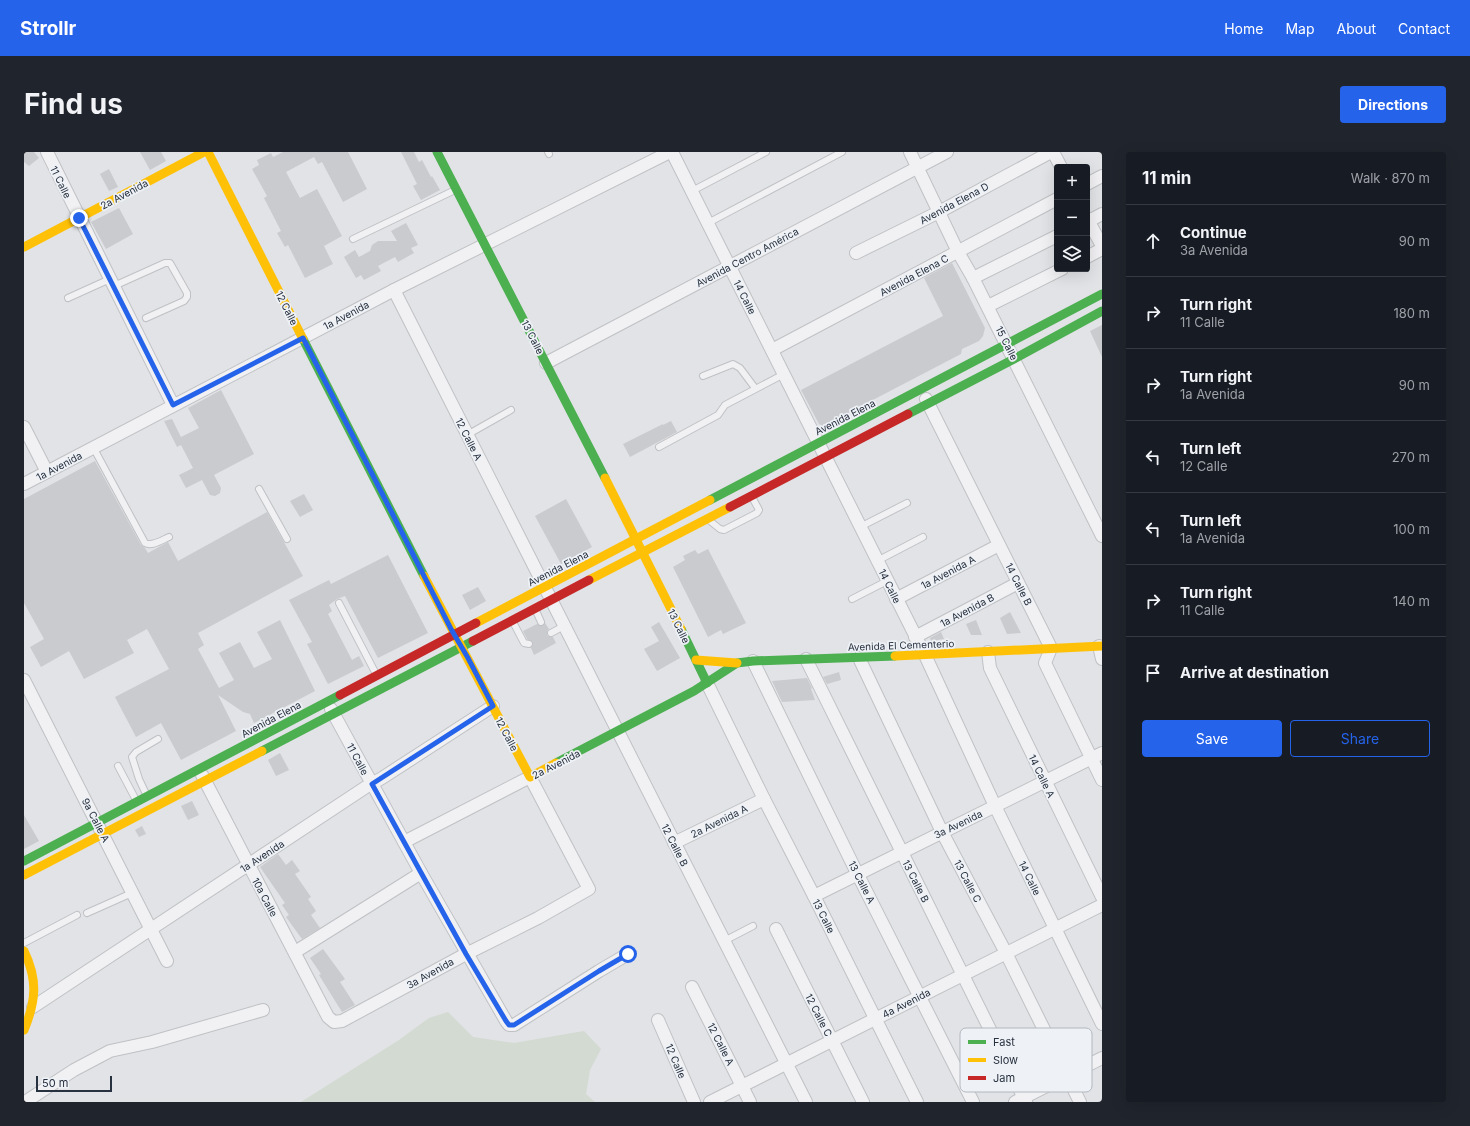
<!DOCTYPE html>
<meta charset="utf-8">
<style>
:root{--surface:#171b24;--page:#20242c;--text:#f1f3f6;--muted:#9ea1a6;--line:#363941;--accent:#2563eb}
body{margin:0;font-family:Inter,sans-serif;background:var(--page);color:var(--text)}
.controls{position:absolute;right:12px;top:12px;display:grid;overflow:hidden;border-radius:4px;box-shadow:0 4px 16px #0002}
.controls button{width:36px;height:36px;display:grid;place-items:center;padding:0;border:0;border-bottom:1px solid var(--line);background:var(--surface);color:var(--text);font:20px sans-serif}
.scale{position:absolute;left:12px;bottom:10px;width:76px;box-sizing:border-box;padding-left:4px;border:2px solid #28313f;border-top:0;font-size:11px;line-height:14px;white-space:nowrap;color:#28313f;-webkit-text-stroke:3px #eef2f6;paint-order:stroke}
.stop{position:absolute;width:12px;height:12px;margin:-9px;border:3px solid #2563eb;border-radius:50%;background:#fff}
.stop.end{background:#2563eb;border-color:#fff;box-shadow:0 1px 4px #0008}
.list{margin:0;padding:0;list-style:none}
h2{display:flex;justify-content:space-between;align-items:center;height:52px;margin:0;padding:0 16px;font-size:17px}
h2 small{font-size:13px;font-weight:400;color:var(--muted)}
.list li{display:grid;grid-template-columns:26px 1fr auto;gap:12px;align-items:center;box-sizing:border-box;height:72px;padding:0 16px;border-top:1px solid var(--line)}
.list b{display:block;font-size:15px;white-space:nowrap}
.list p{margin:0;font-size:13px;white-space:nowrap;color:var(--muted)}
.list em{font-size:13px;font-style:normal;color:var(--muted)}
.actions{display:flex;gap:8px;padding:12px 16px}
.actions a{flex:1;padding:9px 0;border:1px solid var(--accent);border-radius:4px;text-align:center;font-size:14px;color:var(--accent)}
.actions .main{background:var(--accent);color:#fff}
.icon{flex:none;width:22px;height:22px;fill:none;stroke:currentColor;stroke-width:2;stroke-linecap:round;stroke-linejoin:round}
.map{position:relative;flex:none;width:1078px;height:950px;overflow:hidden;border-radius:4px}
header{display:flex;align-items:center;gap:24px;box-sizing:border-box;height:56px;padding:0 20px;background:var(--accent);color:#fff}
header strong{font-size:19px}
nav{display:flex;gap:22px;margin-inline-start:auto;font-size:14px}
.intro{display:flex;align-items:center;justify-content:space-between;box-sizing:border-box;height:96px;padding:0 24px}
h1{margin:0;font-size:28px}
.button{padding:10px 18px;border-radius:4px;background:var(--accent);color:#fff;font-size:14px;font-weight:700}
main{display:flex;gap:24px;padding:0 24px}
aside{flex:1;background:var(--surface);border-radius:4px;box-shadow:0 4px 16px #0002}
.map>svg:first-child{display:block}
</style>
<header>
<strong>Strollr</strong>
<nav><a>Home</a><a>Map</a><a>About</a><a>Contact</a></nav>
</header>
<div class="intro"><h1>Find us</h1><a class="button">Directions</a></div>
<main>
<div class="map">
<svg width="1078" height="950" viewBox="0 0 1078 950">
<rect width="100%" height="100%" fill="#e1e3e6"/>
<polygon fill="#d2dad1" points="424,860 449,885 490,891 560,879 577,897 566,918 562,942 571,950 277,950 375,888 405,866"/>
<g fill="#c9cbce">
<polygon points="0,0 10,0 15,6 5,14 0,10"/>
<polygon points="116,0 137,0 142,9 126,18"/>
<polygon points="259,0 324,0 343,37 319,50 298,10 294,12 290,5 262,20 276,46 293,37 318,84 300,94 309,112 281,126 264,93 261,95 253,81 257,79 240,46 243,44 228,17 235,13 233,8 247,1 249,5"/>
<polygon points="377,0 390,0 395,10 398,8 407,25 408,24 416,38 397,48 389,34 393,32"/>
<polygon points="85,17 94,35 85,39 76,22"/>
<polygon points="95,56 109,82 82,97 67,70"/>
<polygon points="382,71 394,93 387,96 390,101 374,110 371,105 354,114 357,119 340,128 337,123 332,126 320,105 331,98 335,105 346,99 348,93 354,89 373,89 367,79"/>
<polygon points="928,111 961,176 959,184 955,189 938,197 937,202 799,274 795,272 777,238 919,164 900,126"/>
<polygon points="1078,173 1078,205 1066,179"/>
<polygon points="197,238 230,302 190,323 197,336 196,341 191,344 186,343 178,328 162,336 155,323 169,316 157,293 153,295 140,269 148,267 157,285 175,276 164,256"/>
<polygon points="647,269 653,280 606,305 599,292 639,272 639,273"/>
<polygon points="71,309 117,393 121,396 124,401 144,390 154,409 243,360 279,424 174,481 180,493 174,497 195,536 210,528 195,501 216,490 230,516 248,507 233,480 256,468 291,539 230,571 226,562 219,560 194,543 212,579 157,608 137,571 112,585 91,545 145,517 123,477 103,488 110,501 60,527 45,499 17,515 6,495 20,487 0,451 0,347"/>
<polygon points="280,342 289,358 276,365 266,349"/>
<polygon points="542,347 568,395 537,412 511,364"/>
<polygon points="684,397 722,471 699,482 697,478 684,485 649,415 661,408 659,404 671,398 674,402"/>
<polygon points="364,403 404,481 354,506 321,444 313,447 305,453 308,459 304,462 328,508 335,504 340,514 304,532 283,492 288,490 265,448 305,428 307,432"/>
<polygon points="454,435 462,449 446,458 438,443"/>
<polygon points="986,460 997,481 983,482 976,466"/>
<polygon points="952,468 958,483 947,483 942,472"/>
<polygon points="635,470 656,506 633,519 620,497 635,489 627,475"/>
<polygon points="521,471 525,477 523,479 523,483 525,485 529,485 532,491 510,503 507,496 509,493 509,490 503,487 499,479 513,472 518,474"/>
<polygon points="917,480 920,487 907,489 906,486"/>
<polygon points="815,520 817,528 803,532 799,525"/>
<polygon points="783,526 788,536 787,537 791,548 758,550 748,529"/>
<polygon points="256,601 265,618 252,624 244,608"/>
<polygon points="168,649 175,663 164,668 157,654"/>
<polygon points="0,663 15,689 0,697"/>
<polygon points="118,674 122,682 115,685 111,678"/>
<polygon points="254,702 262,713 268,708 276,719 271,722 287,745 284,747 292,759 287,763 296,776 278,787 262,765 265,763 258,753 261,751 236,715"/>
<polygon points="299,797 321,827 316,830 331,853 318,860 295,823 297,822 286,806"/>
</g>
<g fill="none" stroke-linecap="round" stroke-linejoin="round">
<g stroke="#bfc1c4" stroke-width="8">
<g id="lane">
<polyline points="524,0 525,2"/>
<polyline points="668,39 742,0"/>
<polyline points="684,71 818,0"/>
<polyline points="329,87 431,38"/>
<polyline points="90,134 141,111 146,111 163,141 163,145 160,149 122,166"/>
<polyline points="44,146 86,127"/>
<polyline points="679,224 709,212 716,216 731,236"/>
<polyline points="443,283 487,258"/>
<path d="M69 295 121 391C128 395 138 388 145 385"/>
<polyline points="635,295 694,263 701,253 760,222"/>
<polyline points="235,337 263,387"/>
<polyline points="686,369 696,377 700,378 733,361 735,358 728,345"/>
<polyline points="836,375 883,351"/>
<polyline points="853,409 899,385"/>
<polyline points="828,447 863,429"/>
<polyline points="315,451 352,522"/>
<polyline points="512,459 517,470"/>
<polyline points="489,470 500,491 505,492"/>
<polyline points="527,481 540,474"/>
<polyline points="94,614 112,648"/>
<polyline points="122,642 115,627 108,605 112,600 134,587"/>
<polyline points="63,761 108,741"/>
<polyline points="700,789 729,774"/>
<polyline points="0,791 53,763"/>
</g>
</g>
<g stroke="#bfc1c4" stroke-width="14">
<g id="street">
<polyline points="23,0 149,253"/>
<polyline points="648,0 901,503 971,654 1078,872"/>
<polyline points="886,0 934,100 949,126 1078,384"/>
<polyline points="1029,0 1037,15"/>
<polyline points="1063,32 1078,24"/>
<polyline points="1063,66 1078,94"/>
<polyline points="1063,70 1078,62"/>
<polyline points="832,101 915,60 1027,0"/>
<polyline points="1063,105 1078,97"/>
<polyline points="949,126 1033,84"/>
<polyline points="370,138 782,950"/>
<polyline points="964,154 1038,117"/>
<polyline points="748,198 1033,47"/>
<polyline points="522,211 923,0"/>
<polyline points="902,247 1027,496 1021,511 1078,628"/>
<polyline points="0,275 23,320"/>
<polyline points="0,332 370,138 646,0"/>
<polyline points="872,447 975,393"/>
<polyline points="891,485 994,431"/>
<polyline points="1075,494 1078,507"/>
<polyline points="964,500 966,516 1078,745"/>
<polyline points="835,506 918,680 982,801 1056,950"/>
<polyline points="782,507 1002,950"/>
<polyline points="729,509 833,721 949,950"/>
<polyline points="0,528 143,809"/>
<polyline points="683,531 740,647 790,744 893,950"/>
<polyline points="307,557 397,721 482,869 485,873 490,873 575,819 604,802"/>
<polyline points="178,623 304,865 310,870 318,869 442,802 514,766 565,737 506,625 380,690"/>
<polyline points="650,691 740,647"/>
<polyline points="790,744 1078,601"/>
<polyline points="752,777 839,950"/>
<polyline points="271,800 397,721"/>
<polyline points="668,835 726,950"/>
<polyline points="9,855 342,635 358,626 469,554"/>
<polyline points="634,868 670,950"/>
<polyline points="1,950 50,918 86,899 128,890 239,858"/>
<polyline points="686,950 1078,753"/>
<polyline points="991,950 1078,906"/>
</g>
</g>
<use href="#lane" stroke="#f1f1f3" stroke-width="6"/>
<use href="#street" stroke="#f1f1f3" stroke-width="12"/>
<g stroke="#4caf50" stroke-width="9">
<polyline points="413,0 581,326"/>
<polyline points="279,187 400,424"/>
<polyline points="884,262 990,207 1078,159"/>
<polyline points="686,348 1078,142"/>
<polyline points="657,477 683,531"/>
<polyline points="238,599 449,489"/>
<polyline points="532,611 670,539 713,511 729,509 871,504"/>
<polyline points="0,709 316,543"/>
</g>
<g stroke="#ffc107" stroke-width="9">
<polyline points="184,0 279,187"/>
<polyline points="0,95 180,0"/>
<polyline points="581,326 657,477"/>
<polyline points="400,424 506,625 532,611"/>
<polyline points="565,428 706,355"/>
<polyline points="452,471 686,348"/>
<polyline points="871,504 1078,494"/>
<polyline points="672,508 713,511"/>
<polyline points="0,723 238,599"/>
<path d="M0 799C14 828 12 849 0 878"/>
</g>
<g stroke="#c62828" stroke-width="9">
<polyline points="706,355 884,262"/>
<polyline points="449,489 565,428"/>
<polyline points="316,543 452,471"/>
</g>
</g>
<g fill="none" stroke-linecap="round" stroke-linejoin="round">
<polyline stroke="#2563eb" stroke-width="5" points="55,66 149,253 279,186 427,477 444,506 469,554 348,632 442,802 482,869 485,873 490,873 575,819 604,802"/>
</g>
<g text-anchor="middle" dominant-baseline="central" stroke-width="3.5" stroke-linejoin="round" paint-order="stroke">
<g font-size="10" fill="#28313f" stroke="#eef2f6">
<text transform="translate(37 30) rotate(64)">11 Calle</text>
<text transform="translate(100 42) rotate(-28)">2a Avenida</text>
<text transform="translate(930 51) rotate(-28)">Avenida Elena D</text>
<text transform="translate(723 105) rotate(-28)">Avenida Centro América</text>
<text transform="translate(890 123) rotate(-28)">Avenida Elena C</text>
<text transform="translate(721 145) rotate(63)">14 Calle</text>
<text transform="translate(263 156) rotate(63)">12 Calle</text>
<text transform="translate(322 163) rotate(-28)">1a Avenida</text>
<text transform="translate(509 185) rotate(63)">13 Calle</text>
<text transform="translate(983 191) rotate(63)">15 Calle</text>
<text transform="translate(821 265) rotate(-27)">Avenida Elena</text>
<text transform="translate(445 287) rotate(63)">12 Calle A</text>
<text transform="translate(35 314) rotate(-28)">1a Avenida</text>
<text transform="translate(534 416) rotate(-27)">Avenida Elena</text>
<text transform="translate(924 420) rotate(-28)">1a Avenida A</text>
<text transform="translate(995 432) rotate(63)">14 Calle B</text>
<text transform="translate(866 434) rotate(64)">14 Calle</text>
<text transform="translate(943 458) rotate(-28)">1a Avenida B</text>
<text transform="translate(655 474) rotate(64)">13 Calle</text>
<text transform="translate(877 493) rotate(-2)">Avenida El Cementerio</text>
<text transform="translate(247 567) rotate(-28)">Avenida Elena</text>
<text transform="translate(483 582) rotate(62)">12 Calle</text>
<text transform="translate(334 607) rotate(62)">11 Calle</text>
<text transform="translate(532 612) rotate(-27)">2a Avenida</text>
<text transform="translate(1018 624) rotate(64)">14 Calle A</text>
<text transform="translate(72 668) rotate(63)">9a Calle A</text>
<text transform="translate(695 669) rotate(-26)">2a Avenida A</text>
<text transform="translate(934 672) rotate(-26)">3a Avenida</text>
<text transform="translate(651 693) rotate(63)">12 Calle B</text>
<text transform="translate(238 704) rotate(-33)">1a Avenida</text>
<text transform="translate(1006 726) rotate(64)">14 Calle</text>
<text transform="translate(892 729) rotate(63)">13 Calle B</text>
<text transform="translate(944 729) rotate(62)">13 Calle C</text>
<text transform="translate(838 730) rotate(63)">13 Calle A</text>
<text transform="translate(241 745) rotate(62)">10a Calle</text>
<text transform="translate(800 764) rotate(63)">13 Calle</text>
<text transform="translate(406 821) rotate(-29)">3a Avenida</text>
<text transform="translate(882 851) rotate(-27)">4a Avenida</text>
<text transform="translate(795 863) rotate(63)">12 Calle C</text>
<text transform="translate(697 892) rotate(63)">12 Calle A</text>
<text transform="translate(652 909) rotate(67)">12 Calle</text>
</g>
</g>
<rect x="936" y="876" width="132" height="64" rx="6" fill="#eef2f6" stroke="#b3b8bf" stroke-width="1"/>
<rect x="944" y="888" width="18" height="4" fill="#4caf50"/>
<rect x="944" y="906" width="18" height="4" fill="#ffc107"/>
<rect x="944" y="924" width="18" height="4" fill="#c62828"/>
<g font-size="11" fill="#28313f">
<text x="969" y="894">Fast</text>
<text x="969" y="912">Slow</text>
<text x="969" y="930">Jam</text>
</g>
</svg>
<div class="controls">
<button>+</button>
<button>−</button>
<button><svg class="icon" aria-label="layers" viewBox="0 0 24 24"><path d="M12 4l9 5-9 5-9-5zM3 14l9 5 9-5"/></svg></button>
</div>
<div class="scale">50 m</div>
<div class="stop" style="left:604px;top:802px"></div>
<div class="stop end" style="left:55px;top:66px"></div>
</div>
<aside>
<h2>11 min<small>Walk · 870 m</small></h2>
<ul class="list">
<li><svg class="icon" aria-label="ahead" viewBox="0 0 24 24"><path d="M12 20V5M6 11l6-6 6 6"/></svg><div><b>Continue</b><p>3a Avenida</p></div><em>90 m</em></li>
<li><svg class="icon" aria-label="right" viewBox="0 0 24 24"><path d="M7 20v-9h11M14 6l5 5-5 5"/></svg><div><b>Turn right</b><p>11 Calle</p></div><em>180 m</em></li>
<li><svg class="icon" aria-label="right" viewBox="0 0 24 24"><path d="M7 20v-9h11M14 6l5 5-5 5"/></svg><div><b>Turn right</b><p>1a Avenida</p></div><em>90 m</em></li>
<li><svg class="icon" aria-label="left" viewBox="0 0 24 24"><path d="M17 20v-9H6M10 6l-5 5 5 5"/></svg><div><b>Turn left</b><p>12 Calle</p></div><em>270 m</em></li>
<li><svg class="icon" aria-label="left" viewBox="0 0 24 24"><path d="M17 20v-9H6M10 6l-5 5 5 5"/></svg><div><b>Turn left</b><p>1a Avenida</p></div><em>100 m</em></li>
<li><svg class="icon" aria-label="right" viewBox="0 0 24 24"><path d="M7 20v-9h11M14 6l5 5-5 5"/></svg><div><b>Turn right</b><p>11 Calle</p></div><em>140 m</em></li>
<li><svg class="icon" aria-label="arrive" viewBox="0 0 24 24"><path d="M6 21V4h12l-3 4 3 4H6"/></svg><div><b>Arrive at destination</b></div></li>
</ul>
<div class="actions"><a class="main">Save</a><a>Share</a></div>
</aside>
</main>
